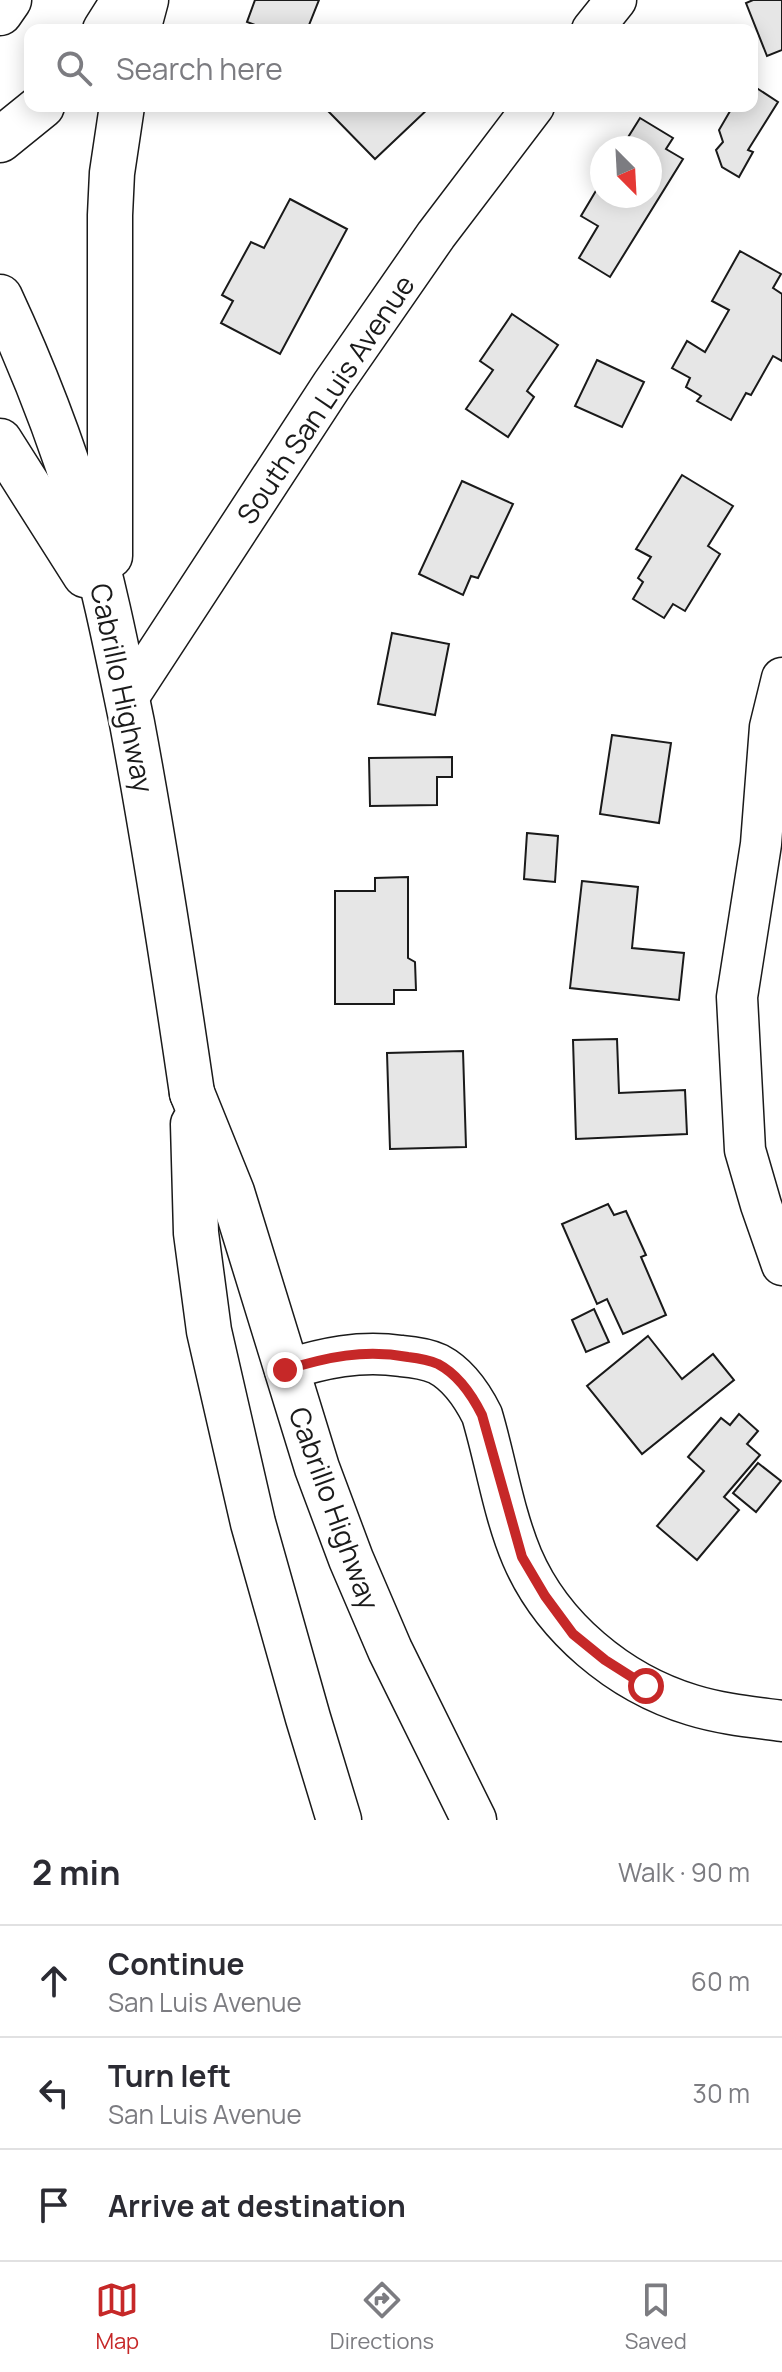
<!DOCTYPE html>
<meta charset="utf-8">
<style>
:root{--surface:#fff;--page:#f2f2f3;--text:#2b2b33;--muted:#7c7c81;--line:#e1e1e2;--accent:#c62828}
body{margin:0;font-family:Manrope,sans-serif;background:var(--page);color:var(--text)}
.compass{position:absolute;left:590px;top:136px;width:72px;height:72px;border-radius:50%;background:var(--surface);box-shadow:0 4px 20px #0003;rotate:156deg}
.stop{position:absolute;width:24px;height:24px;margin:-18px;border:6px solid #c62828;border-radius:50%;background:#fff}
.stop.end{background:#c62828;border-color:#fff;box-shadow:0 2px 8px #0008}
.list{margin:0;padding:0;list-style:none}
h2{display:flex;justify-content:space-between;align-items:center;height:104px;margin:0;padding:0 32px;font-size:34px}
h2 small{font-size:26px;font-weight:400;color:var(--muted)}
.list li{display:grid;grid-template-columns:52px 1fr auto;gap:24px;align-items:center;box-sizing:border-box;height:112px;padding:0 32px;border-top:2px solid var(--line)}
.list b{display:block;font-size:30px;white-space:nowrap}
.list p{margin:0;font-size:26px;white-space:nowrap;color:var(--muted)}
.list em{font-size:26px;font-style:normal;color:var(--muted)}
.icon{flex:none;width:44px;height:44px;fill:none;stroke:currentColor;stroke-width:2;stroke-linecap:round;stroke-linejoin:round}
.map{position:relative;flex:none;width:782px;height:1820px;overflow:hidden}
.search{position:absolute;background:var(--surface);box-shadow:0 4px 20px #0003;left:24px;right:24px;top:24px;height:88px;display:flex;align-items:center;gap:20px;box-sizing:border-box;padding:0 28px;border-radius:16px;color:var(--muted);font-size:30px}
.sheet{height:440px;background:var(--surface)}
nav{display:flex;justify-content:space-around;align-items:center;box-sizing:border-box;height:112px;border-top:2px solid var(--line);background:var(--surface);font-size:22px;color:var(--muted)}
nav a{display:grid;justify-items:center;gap:4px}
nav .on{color:var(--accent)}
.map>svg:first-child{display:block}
</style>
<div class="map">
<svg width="782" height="1820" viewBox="0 0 782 1820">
<rect width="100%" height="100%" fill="#fff"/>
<g fill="#e6e6e6" stroke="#1a1a1a" stroke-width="2">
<polygon points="255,0 319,0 307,30 268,30 247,22"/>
<polygon points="753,0 782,0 782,50 767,56 746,3"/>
<polygon points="752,85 778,102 748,150 753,152 739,177 722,167 716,150 723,142 719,130 733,106 752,106"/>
<polygon points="335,106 431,106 375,159 329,112"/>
<polygon points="640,118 673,138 666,149 683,159 610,277 579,258 598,226 581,216 597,189 602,191 602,196 650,196 650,148 642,148 627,139"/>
<polygon points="290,199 347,229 280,354 221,323 233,301 222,295 251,242 264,248"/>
<polygon points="740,251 781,274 773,288 782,294 782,361 773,356 751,395 746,393 731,420 697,401 701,396 686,387 690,378 672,368 687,341 705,352 729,310 712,301"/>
<polygon points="512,314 558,345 527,391 534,397 508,437 466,409 493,370 480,361"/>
<polygon points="597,360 644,382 622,427 575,406"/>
<polygon points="682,475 733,506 708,546 720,554 685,611 673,604 664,618 633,599 643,582 638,578 651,557 636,549"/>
<polygon points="462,481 513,504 478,578 471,576 463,595 419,574"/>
<polygon points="392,633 449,644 435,715 378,704"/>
<polygon points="612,735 671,743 659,823 600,814"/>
<polygon points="452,757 452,777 437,777 437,805 370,806 369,758"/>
<polygon points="527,833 558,836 555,882 524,879"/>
<polygon points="408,877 408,958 415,962 416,990 394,990 394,1004 335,1004 335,891 375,891 375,878"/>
<polygon points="582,881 638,887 632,948 684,953 679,1000 570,988"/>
<polygon points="617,1039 619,1093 685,1090 687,1134 576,1139 573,1040"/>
<polygon points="463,1051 466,1147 390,1149 387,1053"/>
<polygon points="608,1204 614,1215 626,1211 646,1255 641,1257 666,1315 623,1334 607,1299 597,1304 562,1224"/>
<polygon points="594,1309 609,1342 586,1352 572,1320"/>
<polygon points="648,1336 682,1379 713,1354 734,1380 642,1454 587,1386"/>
<polygon points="739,1414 758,1431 747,1444 760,1455 724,1497 739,1510 697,1560 657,1526 704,1471 688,1457 721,1418 730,1425"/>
<polygon points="758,1463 781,1481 756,1512 733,1493"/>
</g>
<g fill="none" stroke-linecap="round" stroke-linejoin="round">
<g stroke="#1a1a1a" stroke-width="43">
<g id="street">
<polyline points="592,30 616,0"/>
<polyline points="782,678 770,727 761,844 737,997 745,1150 761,1205 782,1265"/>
<polyline points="127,699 332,385 436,235 534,106"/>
<path d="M285 1370C324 1358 360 1350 401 1356 413 1357 427 1359 438 1364 459 1375 472 1395 482 1415 496 1462 503 1512 522 1557 552 1627 619 1683 692 1705 721 1714 752 1717 782 1721"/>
</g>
</g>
<g stroke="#1a1a1a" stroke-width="47">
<g id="secondary">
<polyline points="0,13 9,0"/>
<polyline points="105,30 124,0"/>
<polyline points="0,140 42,106"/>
</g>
</g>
<g stroke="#1a1a1a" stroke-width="47">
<g id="primary">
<polyline points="138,30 146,0"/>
<path d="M0 297C34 370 63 445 86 523 105 589 118 656 132 723 155 846 174 970 192 1093"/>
<polyline points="0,441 85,575"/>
<polyline points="110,556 110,215 112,173 122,106"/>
</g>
</g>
<g stroke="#1a1a1a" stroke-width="47">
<g id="highway">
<polyline points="192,1093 232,1192 317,1468 351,1559 390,1650 474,1820"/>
<polyline points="193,1124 196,1233 209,1331 253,1523 308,1718 339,1820"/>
</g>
</g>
<use href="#street" stroke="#fff" stroke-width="40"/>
<use href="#secondary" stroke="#fff" stroke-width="44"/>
<use href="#primary" stroke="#fff" stroke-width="44"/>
<use href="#highway" stroke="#fff" stroke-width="44"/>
</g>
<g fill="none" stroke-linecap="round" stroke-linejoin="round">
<path stroke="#c62828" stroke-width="10" d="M285 1370C327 1357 364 1349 408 1357 417 1358 429 1360 438 1364 459 1375 472 1395 482 1415L522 1557 545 1596 573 1634 605 1660 646 1686"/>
</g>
<g text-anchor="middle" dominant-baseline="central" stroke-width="6" stroke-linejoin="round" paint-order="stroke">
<g font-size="28" fill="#1a1a1a" stroke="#fff">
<text transform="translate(325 399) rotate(-56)">South San Luis Avenue</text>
<text transform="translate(123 688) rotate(78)">Cabrillo Highway</text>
<text transform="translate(335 1508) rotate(70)">Cabrillo Highway</text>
</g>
</g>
</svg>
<svg class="compass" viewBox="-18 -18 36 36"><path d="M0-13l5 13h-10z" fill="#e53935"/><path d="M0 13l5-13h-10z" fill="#7c7c81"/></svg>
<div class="stop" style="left:646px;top:1686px"></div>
<div class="stop end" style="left:285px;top:1370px"></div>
<div class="search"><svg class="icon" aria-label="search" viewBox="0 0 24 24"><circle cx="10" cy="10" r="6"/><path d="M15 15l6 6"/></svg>Search here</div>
</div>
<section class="sheet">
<h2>2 min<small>Walk · 90 m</small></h2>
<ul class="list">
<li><svg class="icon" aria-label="ahead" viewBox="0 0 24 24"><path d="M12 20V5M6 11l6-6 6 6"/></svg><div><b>Continue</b><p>San Luis Avenue</p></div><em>60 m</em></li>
<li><svg class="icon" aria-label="left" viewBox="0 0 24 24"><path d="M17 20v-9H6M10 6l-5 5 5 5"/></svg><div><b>Turn left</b><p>San Luis Avenue</p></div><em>30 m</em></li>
<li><svg class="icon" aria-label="arrive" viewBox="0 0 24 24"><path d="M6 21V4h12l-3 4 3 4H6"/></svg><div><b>Arrive at destination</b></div></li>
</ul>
</section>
<nav>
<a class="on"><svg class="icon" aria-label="map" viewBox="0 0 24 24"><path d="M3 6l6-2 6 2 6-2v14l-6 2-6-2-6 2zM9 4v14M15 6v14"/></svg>Map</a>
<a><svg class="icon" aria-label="directions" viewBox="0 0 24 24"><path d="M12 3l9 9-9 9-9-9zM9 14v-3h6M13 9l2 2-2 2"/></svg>Directions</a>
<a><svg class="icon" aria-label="saved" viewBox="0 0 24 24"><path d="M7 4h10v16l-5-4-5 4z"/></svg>Saved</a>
</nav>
